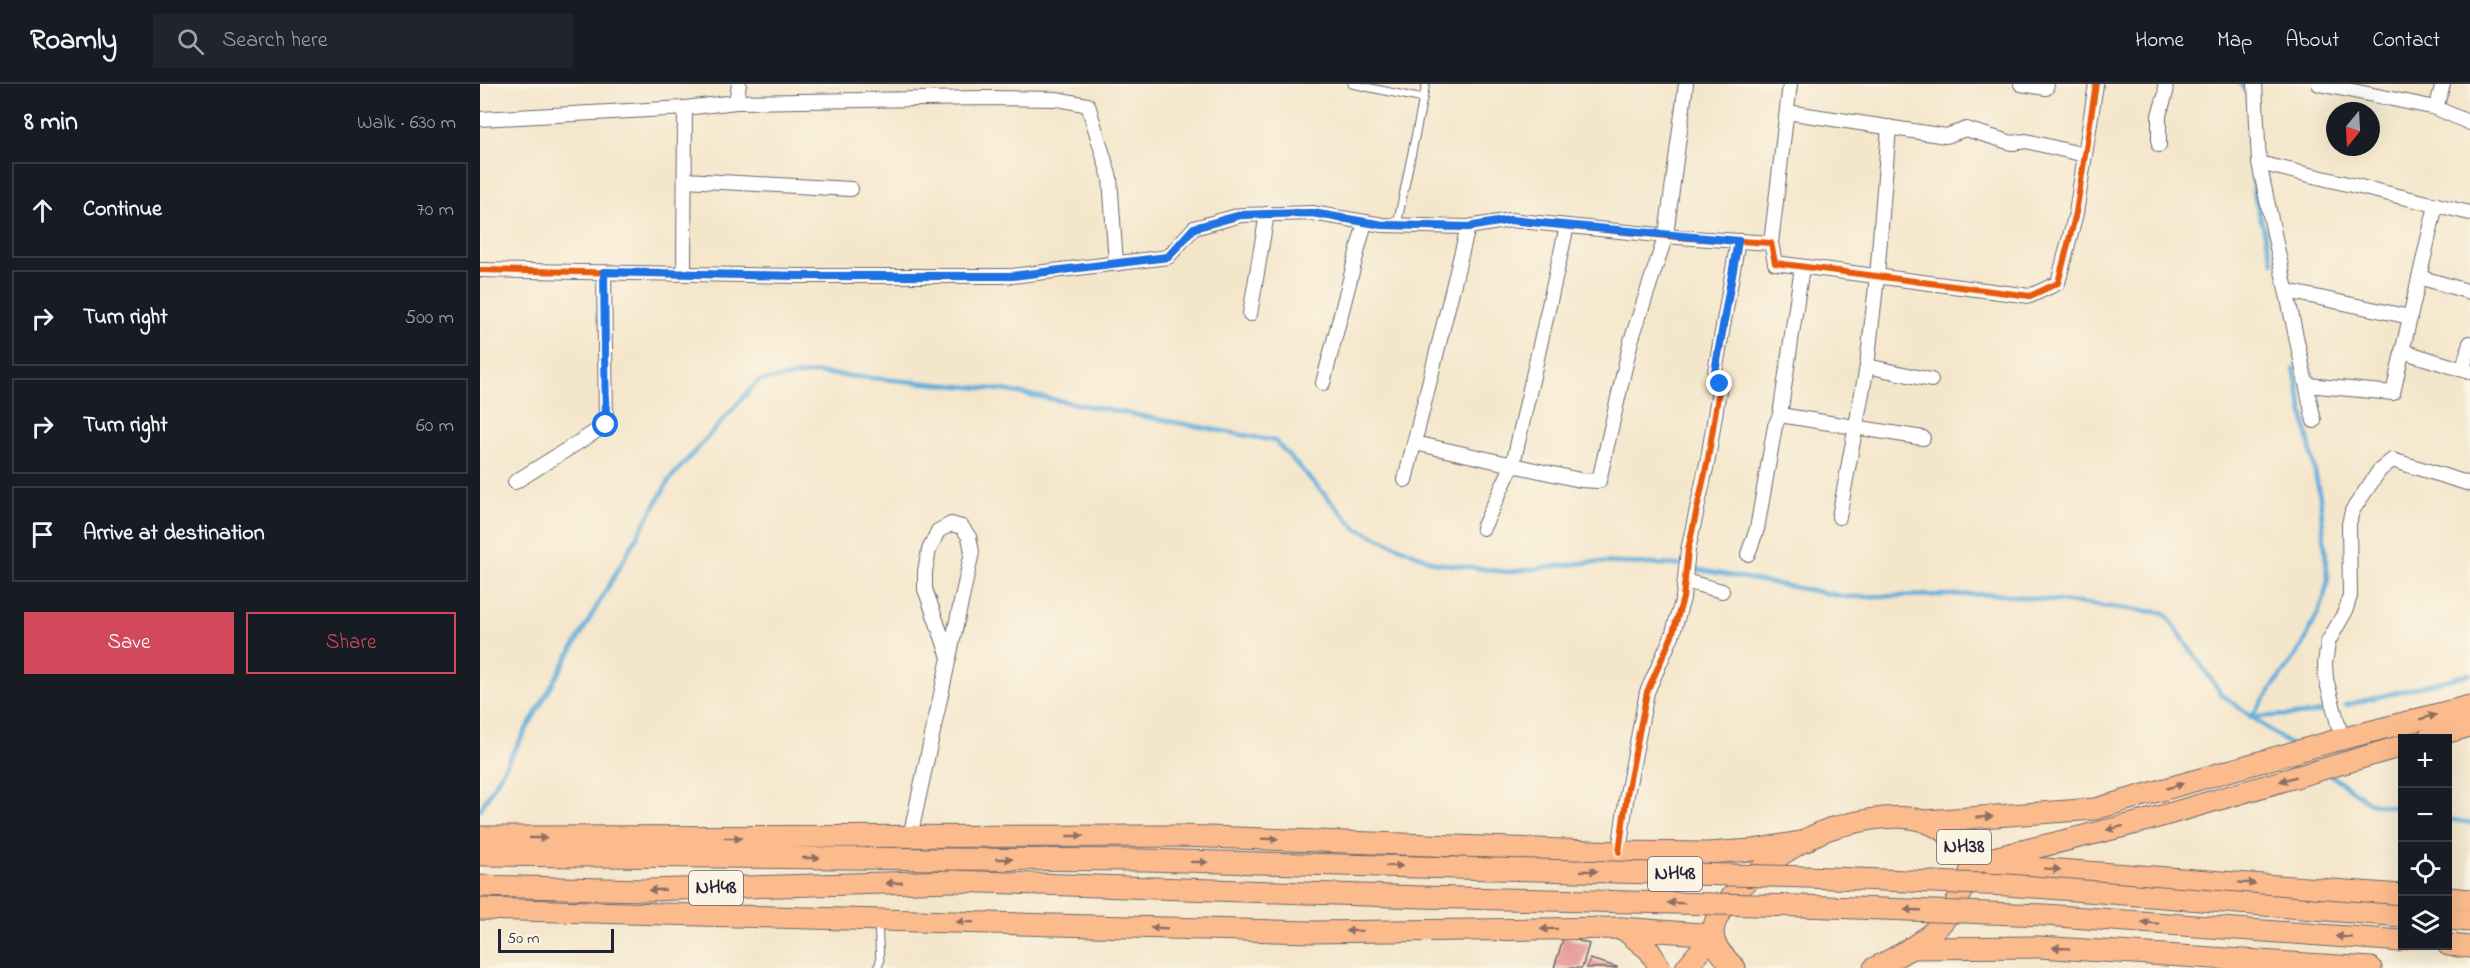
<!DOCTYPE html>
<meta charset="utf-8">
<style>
:root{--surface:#171b24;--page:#20242c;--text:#f1f3f6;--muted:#9ea1a6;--line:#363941;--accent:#d1495b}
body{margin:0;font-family:"Indie Flower",sans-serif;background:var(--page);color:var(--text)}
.controls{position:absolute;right:18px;bottom:18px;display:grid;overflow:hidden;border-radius:0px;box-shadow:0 6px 24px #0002}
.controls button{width:54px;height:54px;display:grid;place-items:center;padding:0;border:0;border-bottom:2px solid var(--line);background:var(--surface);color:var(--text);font:30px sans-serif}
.compass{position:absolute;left:1846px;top:18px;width:54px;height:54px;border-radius:50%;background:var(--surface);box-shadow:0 6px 24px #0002;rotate:198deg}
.scale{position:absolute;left:18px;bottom:15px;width:116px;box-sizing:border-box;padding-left:6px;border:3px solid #22223b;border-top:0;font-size:16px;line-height:21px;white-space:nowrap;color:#22223b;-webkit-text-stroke:4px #fcf5e5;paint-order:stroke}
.stop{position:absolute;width:18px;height:18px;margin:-14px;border:4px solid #1a73e8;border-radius:50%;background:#fff}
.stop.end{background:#1a73e8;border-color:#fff;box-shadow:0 2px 6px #0008}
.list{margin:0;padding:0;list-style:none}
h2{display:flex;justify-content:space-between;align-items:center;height:78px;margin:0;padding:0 24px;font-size:26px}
h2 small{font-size:20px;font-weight:400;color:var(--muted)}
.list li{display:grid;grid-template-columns:39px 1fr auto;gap:18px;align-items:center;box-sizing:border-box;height:96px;margin:0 12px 12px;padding:0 12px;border:2px solid var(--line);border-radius:0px}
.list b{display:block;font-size:22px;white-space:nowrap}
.list em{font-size:20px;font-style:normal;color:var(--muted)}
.actions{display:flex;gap:12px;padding:18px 24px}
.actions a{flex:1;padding:14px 0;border:2px solid var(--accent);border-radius:0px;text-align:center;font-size:21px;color:var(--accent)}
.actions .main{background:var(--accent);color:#fff}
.icon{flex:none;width:33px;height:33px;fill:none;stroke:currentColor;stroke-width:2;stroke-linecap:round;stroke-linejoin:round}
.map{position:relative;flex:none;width:1990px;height:884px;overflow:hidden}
header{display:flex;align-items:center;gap:36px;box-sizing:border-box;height:84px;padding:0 30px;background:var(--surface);border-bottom:2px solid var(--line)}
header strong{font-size:28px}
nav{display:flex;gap:33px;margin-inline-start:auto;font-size:21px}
.search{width:420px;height:54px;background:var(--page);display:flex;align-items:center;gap:15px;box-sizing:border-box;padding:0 21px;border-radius:0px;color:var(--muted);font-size:22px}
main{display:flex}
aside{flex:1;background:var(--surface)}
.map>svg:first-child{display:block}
</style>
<header>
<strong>Roamly</strong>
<div class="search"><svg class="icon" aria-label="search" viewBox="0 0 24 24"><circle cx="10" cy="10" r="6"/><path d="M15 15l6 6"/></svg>Search here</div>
<nav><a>Home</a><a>Map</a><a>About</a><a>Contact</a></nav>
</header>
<main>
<aside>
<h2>8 min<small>Walk · 630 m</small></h2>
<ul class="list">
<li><svg class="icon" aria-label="ahead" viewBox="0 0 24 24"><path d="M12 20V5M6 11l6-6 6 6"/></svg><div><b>Continue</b></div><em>70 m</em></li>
<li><svg class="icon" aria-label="right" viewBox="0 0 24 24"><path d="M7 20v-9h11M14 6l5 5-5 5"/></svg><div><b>Turn right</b></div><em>500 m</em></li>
<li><svg class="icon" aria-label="right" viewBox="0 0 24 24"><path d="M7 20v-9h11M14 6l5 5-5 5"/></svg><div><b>Turn right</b></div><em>60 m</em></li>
<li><svg class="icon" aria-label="arrive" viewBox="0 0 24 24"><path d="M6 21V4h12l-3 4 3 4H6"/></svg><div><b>Arrive at destination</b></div></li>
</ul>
<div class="actions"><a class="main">Save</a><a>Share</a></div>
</aside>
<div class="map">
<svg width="1990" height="884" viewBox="0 0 1990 884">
<rect width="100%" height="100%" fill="#fcf5e5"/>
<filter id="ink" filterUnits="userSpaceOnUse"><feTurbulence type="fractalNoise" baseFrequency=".0167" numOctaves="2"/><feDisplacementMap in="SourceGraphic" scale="12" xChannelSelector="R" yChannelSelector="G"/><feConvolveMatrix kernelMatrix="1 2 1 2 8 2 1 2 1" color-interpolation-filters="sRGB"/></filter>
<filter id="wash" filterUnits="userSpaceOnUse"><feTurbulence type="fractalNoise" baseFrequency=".008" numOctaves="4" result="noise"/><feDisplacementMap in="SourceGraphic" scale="24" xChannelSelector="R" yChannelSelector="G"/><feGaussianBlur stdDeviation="1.35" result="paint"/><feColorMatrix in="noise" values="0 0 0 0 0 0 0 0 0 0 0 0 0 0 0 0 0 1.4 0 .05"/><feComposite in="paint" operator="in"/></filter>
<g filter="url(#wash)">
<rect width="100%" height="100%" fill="#f4e6cb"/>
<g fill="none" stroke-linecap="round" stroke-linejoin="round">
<g stroke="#62aedb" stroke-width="4.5">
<polyline points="1761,0 1768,10 1770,25"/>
<polyline points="1772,60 1774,111 1793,178"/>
<polyline points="1215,485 1367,513 1515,510 1685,529 1742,611 1813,663"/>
<polyline points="1866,621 1990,590"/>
<polyline points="1771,633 1823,561 1843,518 1848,495 1840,413 1814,284"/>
<polyline points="1771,633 1831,630 1842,627"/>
<polyline points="1851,691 1890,719 1922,725"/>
<polyline points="0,726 190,395 278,297 336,289 523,306 795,357 876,444 956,479 1028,488 1112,478 1199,481"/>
<polyline points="1968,735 1990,739"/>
</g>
</g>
<g id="blocks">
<g fill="#e38f8d">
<polygon points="1084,852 1109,860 1102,884 1074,884"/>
<polygon points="1110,875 1137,883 1137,884 1107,884"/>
</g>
</g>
</g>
<g filter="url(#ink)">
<use href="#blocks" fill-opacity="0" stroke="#6c676d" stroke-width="1.5"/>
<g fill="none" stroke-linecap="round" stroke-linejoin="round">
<g stroke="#6c676d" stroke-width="9">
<g id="service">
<polyline points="872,0 943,15"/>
<polyline points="917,141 946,0"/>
<polyline points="397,884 400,878 398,838"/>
</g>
</g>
<g stroke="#6c676d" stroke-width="16">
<g id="minor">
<polyline points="1541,0 1566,4 1567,0"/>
<polyline points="1775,0 1779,79 1834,337"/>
<polyline points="1839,0 1956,24 1963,0"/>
<polyline points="256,18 503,14 577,15 608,21 630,94 636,180"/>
<polyline points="1956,24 1990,39"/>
<polyline points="1307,28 1466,52 1486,45 1532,59 1546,57 1605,71"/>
<polyline points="0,35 205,24 256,18 259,0"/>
<polyline points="1679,61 1679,31 1686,9 1685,0"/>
<polyline points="1779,79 1990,129"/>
<polyline points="205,96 371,105"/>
<polyline points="1291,159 1310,0"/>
<polyline points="0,186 319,192 532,192 688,173 714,144 761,131 832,129 903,141 988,143 1030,136 1198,153 1291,159 1295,179 1550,212 1578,199 1596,129 1616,0"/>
<polyline points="204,189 205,24"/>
<polyline points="1939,193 1990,208"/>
<polyline points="1807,207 1930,233 1956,121"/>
<polyline points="770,230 787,130"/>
<polyline points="1922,267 1990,288"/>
<polyline points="1387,282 1451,296"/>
<polyline points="1983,285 1990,259"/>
<polyline points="843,299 885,138"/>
<polyline points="1827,301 1913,309 1930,233"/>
<polyline points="1300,331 1443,354"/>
<polyline points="935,359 1100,396 1119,397 1151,257 1186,151 1206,0"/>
<polyline points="925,396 988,143"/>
<polyline points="35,398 126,341 124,188"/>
<polyline points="1359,433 1387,282 1397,193 1409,43"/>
<polyline points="1003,444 1033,380 1087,142"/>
<polyline points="1268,470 1277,445 1295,342 1300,331 1322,183"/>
<polyline points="1205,497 1242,507"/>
<polyline points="1862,655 1846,595 1845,580 1848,558 1865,528 1870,512 1869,440 1872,427 1899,387 1912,376 1990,400"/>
<polyline points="430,753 492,468 489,453 482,443 471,440 458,447 449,466 445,487 445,505 469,573"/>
<polyline points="1139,768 1147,710 1167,608 1192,552 1203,514 1208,466 1228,375 1240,300 1235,288 1258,157"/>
</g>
</g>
<g stroke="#6c676d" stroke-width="23">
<g id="trunk">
<polyline points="1948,654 1990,642"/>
<polyline points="1445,737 1615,725 1850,658 1990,622"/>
<polyline points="0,753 700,752 1139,768 1227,769 1273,766 1326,757"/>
<polyline points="0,771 465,775"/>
<polyline points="1493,779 1661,738 1922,662"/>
<polyline points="1512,781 1922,811"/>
<polyline points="0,802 166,806 473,797"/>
<polyline points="1968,814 1990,816"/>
<polyline points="0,825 831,848 1142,844 1233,851"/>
<polyline points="1968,835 1990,837"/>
<polyline points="1142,844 1169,866 1180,884"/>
<polyline points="1968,861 1990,863"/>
<polyline points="1430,864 1559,863 1891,884"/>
<polyline points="1206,884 1233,851"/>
<path d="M1255 884C1246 875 1233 863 1233 850 1232 812 1322 751 1356 743 1382 736 1420 728 1446 738 1468 746 1482 760 1493 779 1475 838 1448 858 1394 884"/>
</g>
</g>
<use href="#service" stroke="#fff" stroke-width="7"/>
<use href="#minor" stroke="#fff" stroke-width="14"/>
<use href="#trunk" stroke="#fbbb8d" stroke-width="21"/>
<g stroke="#6c676d" stroke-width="23" stroke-linecap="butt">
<g id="trunk-bridge">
<polyline points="465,775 664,776 1327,793 1528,801 1922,832"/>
<polyline points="473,797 941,813 1322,822 1564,831 1922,857"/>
</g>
</g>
<use href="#trunk-bridge" stroke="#fbbb8d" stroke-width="21"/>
<g stroke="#fcf5e5" stroke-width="10">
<g id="cycleway">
<polyline points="0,186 319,192 532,192 688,173 714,144 761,131 832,129 903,141 988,143 1030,136 1198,153 1291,159 1295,179 1550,212 1578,199 1596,129 1616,0"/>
<polyline points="1139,768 1147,710 1167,608 1192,552 1203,514 1208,466 1228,375 1240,300 1235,288 1258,157"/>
</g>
</g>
<use href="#cycleway" stroke="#e8590c" stroke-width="6"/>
</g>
<defs><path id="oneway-solid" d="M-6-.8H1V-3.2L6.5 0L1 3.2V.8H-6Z" transform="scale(1.5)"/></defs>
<g fill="#8e6e64">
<use href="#oneway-solid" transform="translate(1948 633) rotate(-15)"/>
<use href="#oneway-solid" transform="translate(1808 695) rotate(164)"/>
<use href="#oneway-solid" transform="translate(1695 702) rotate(-16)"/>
<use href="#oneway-solid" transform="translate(1504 733) rotate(-4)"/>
<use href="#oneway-solid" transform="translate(1635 744) rotate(166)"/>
<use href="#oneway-solid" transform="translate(595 752)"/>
<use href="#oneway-solid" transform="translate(58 754)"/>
<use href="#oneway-solid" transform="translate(253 754)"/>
<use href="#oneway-solid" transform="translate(790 755) rotate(2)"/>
<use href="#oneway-solid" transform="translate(331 774)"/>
<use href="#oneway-solid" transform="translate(524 775)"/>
<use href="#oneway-solid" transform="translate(719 778) rotate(1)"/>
<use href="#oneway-solid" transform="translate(914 782) rotate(1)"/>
<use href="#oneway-solid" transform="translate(1572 785) rotate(4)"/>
<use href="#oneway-solid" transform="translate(1109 787) rotate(1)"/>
<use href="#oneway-solid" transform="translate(414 799) rotate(178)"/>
<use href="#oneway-solid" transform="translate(1767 799) rotate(4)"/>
<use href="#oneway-solid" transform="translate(177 806) rotate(178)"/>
<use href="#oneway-solid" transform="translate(1196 819) rotate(-179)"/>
<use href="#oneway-solid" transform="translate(1433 826) rotate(-178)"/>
<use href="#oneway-solid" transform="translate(485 838) rotate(-178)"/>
<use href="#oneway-solid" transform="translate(1670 839) rotate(-176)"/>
<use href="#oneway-solid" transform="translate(679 844) rotate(-178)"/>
<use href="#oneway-solid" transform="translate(1069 845) rotate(179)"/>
<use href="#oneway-solid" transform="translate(874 847) rotate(179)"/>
<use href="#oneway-solid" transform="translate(1864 853) rotate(-176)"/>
<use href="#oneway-solid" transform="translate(1581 864) rotate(-176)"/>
</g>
</g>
<g fill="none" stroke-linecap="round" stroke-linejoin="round" filter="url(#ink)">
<polyline stroke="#1a73e8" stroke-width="8" points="126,341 124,188 319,192 532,192 688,173 714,144 761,131 787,130 832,129 903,141 988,143 1030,136 1258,157 1235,288 1240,300"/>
</g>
<g text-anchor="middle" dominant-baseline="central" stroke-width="4.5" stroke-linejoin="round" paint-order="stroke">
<g fill="#fcf5e5" stroke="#63616e" stroke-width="1.5">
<rect x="1457" y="746" width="54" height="34" rx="4.5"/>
<rect x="1168" y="773" width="54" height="34" rx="4.5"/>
<rect x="209" y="787" width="54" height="34" rx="4.5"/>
</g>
<g font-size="20" font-weight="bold" fill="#22223b">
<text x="1484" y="763">NH38</text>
<text x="1195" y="790">NH48</text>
<text x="236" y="804">NH48</text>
</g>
</g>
</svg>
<div class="controls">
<button>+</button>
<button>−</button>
<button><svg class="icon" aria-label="locate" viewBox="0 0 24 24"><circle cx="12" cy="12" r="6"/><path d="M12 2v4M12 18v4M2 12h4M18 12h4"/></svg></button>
<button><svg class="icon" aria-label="layers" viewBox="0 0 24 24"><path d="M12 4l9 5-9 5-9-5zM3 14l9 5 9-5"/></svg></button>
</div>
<svg class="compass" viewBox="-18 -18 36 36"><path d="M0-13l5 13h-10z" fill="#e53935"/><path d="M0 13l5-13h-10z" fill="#9ea1a6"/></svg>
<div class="scale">50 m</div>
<div class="stop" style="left:126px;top:341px"></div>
<div class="stop end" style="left:1240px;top:300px"></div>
</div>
</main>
